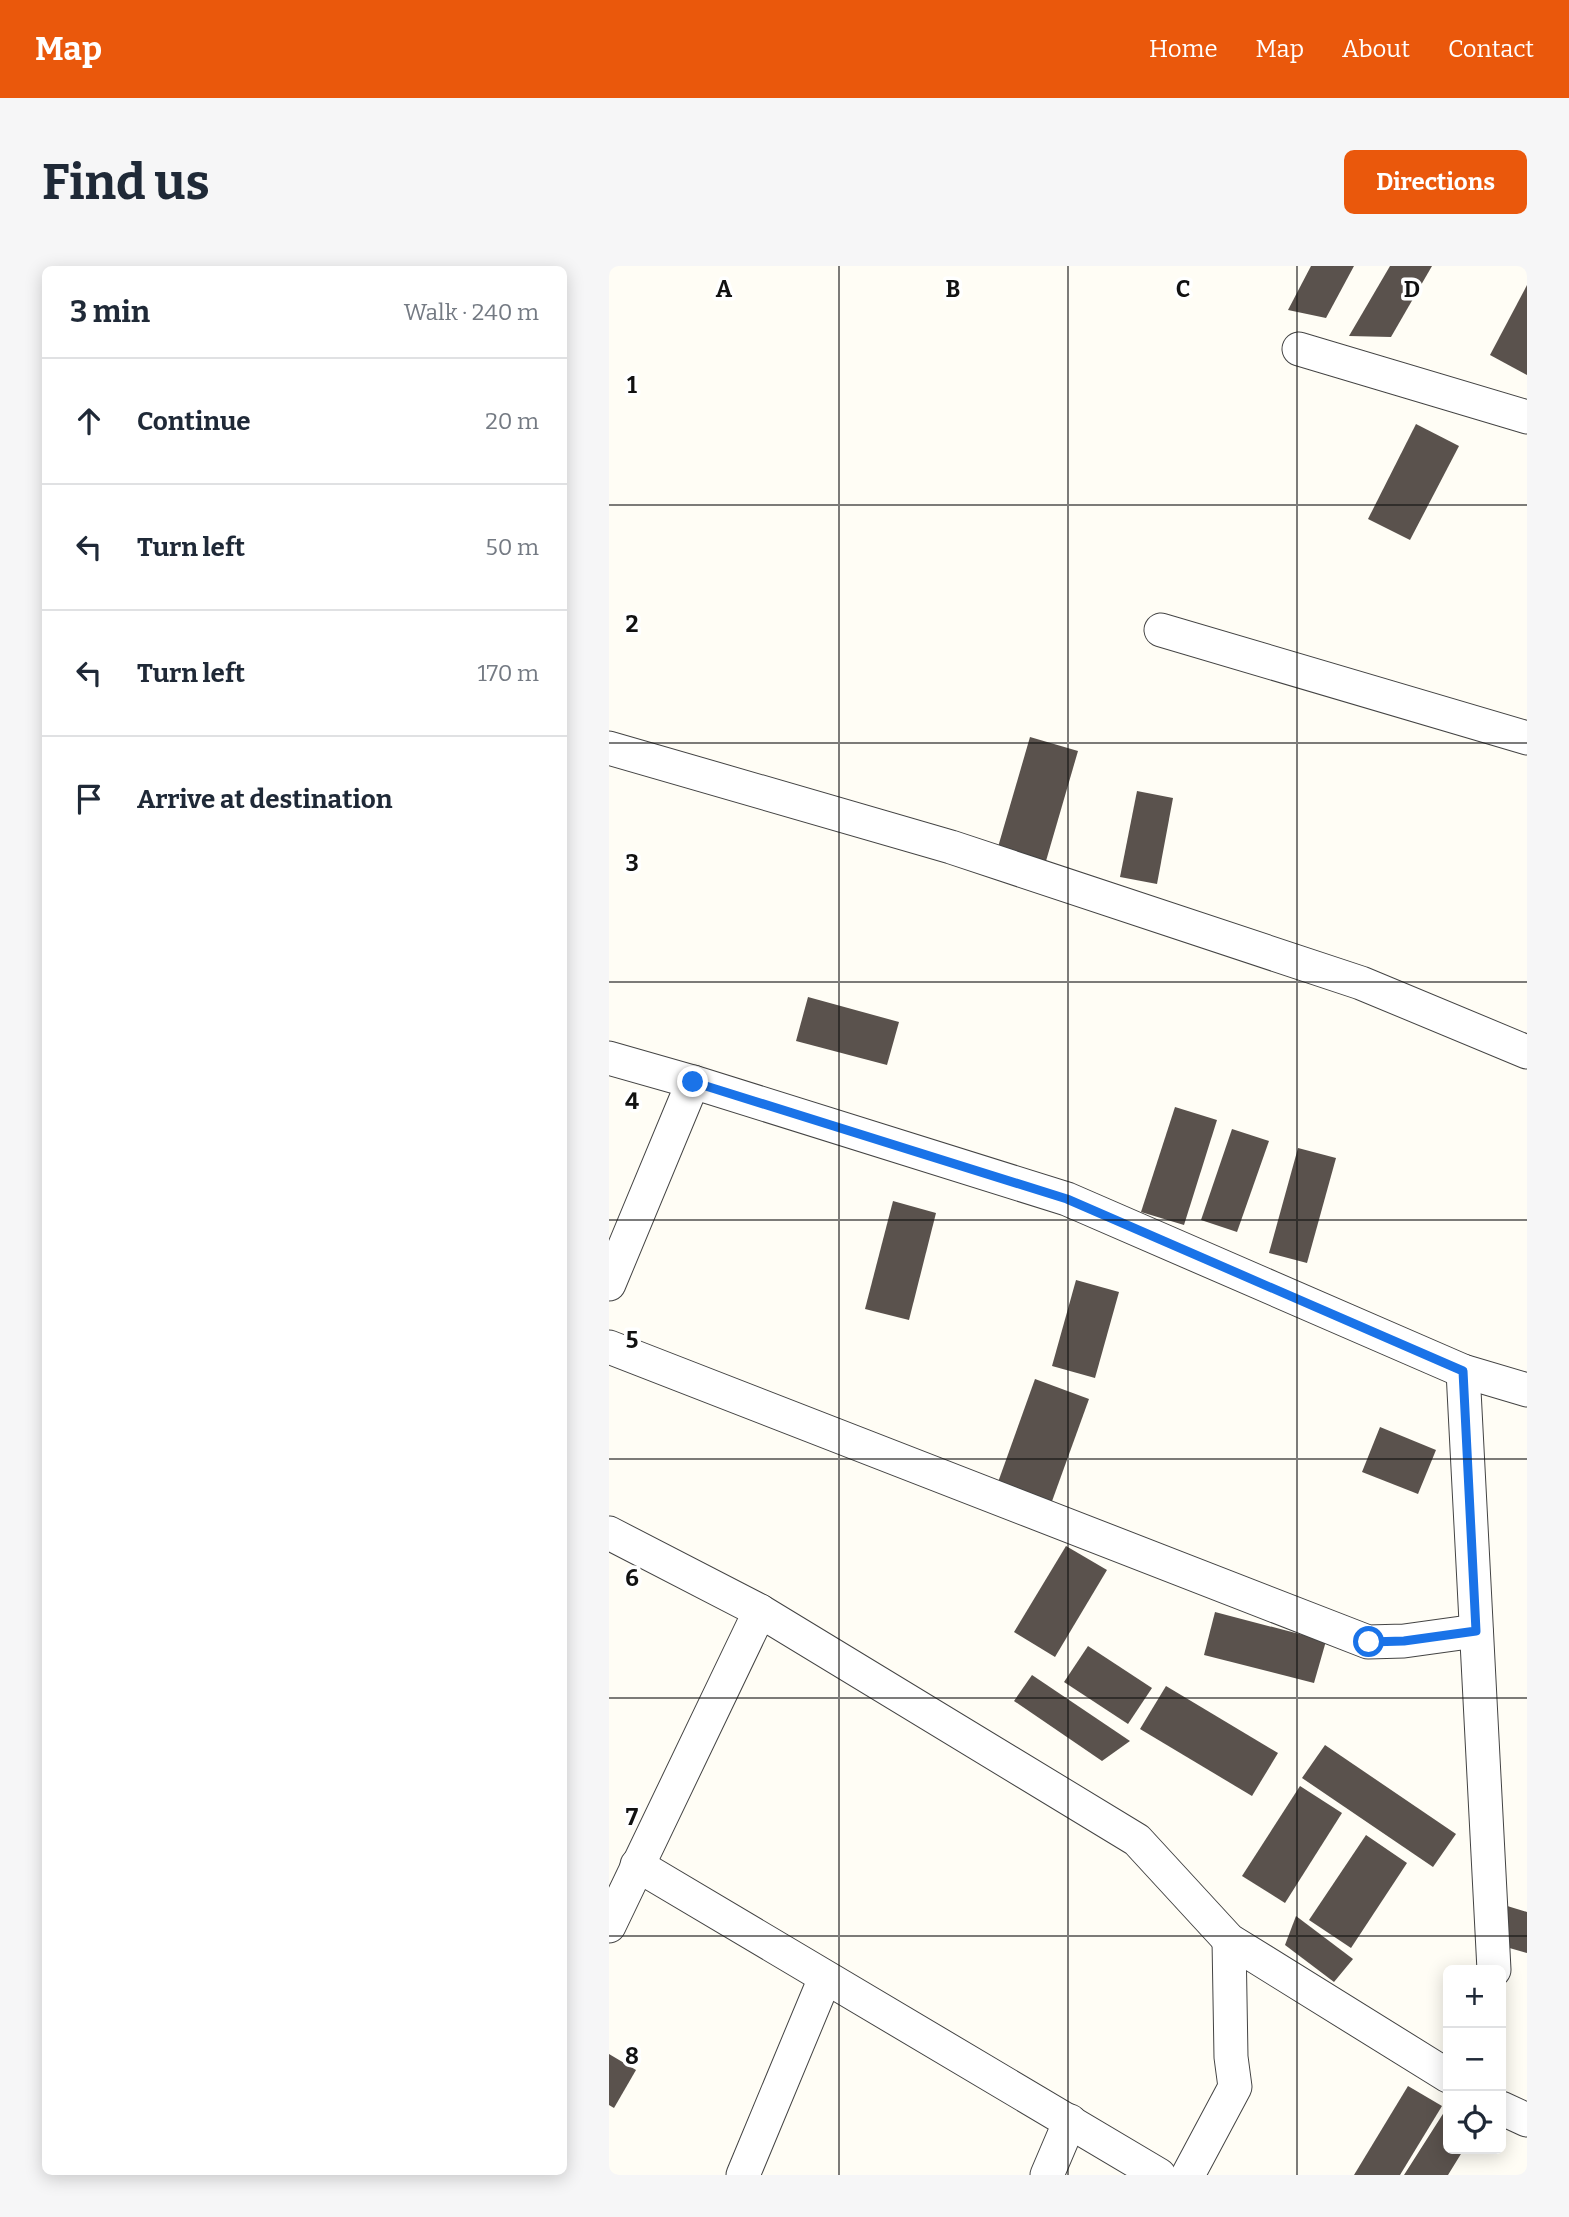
<!DOCTYPE html>
<meta charset="utf-8">
<style>
:root{--surface:#fff;--page:#f6f6f7;--text:#1f2937;--muted:#747a83;--line:#e0e1e3;--accent:#ea580c}
body{margin:0;font-family:Bitter,serif;background:var(--page);color:var(--text)}
.controls{position:absolute;right:21px;bottom:21px;display:grid;overflow:hidden;border-radius:10px;box-shadow:0 4px 18px #0003}
.controls button{width:63px;height:63px;display:grid;place-items:center;padding:0;border:0;border-bottom:2px solid var(--line);background:var(--surface);color:var(--text);font:35px sans-serif}
.stop{position:absolute;width:21px;height:21px;margin:-16px;border:5px solid #1a73e8;border-radius:50%;background:#fff}
.stop.end{background:#1a73e8;border-color:#fff;box-shadow:0 2px 7px #0008}
.list{margin:0;padding:0;list-style:none}
h2{display:flex;justify-content:space-between;align-items:center;height:91px;margin:0;padding:0 28px;font-size:30px}
h2 small{font-size:23px;font-weight:400;color:var(--muted)}
.list li{display:grid;grid-template-columns:46px 1fr auto;gap:21px;align-items:center;box-sizing:border-box;height:126px;padding:0 28px;border-top:2px solid var(--line)}
.list b{display:block;font-size:26px;white-space:nowrap}
.list em{font-size:23px;font-style:normal;color:var(--muted)}
.icon{flex:none;width:38px;height:38px;fill:none;stroke:currentColor;stroke-width:2;stroke-linecap:round;stroke-linejoin:round}
.map{position:relative;flex:none;width:918px;height:1909px;overflow:hidden;border-radius:10px}
header{display:flex;align-items:center;gap:42px;box-sizing:border-box;height:98px;padding:0 35px;background:var(--accent);color:#fff}
header strong{font-size:33px}
nav{display:flex;gap:38px;margin-inline-start:auto;font-size:24px}
.intro{display:flex;align-items:center;justify-content:space-between;box-sizing:border-box;height:168px;padding:0 42px}
h1{margin:0;font-size:49px}
.button{padding:18px 32px;border-radius:10px;background:var(--accent);color:#fff;font-size:24px;font-weight:700}
main{display:flex;gap:42px;padding:0 42px}
aside{flex:1;background:var(--surface);border-radius:10px;box-shadow:0 4px 18px #0003}
.map>svg:first-child{display:block}
</style>
<header>
<strong>Map</strong>
<nav><a>Home</a><a>Map</a><a>About</a><a>Contact</a></nav>
</header>
<div class="intro"><h1>Find us</h1><a class="button">Directions</a></div>
<main>
<aside>
<h2>3 min<small>Walk · 240 m</small></h2>
<ul class="list">
<li><svg class="icon" aria-label="ahead" viewBox="0 0 24 24"><path d="M12 20V5M6 11l6-6 6 6"/></svg><div><b>Continue</b></div><em>20 m</em></li>
<li><svg class="icon" aria-label="left" viewBox="0 0 24 24"><path d="M17 20v-9H6M10 6l-5 5 5 5"/></svg><div><b>Turn left</b></div><em>50 m</em></li>
<li><svg class="icon" aria-label="left" viewBox="0 0 24 24"><path d="M17 20v-9H6M10 6l-5 5 5 5"/></svg><div><b>Turn left</b></div><em>170 m</em></li>
<li><svg class="icon" aria-label="arrive" viewBox="0 0 24 24"><path d="M6 21V4h12l-3 4 3 4H6"/></svg><div><b>Arrive at destination</b></div></li>
</ul>
</aside>
<div class="map">
<svg width="918" height="1909" viewBox="0 0 918 1909">
<rect width="100%" height="100%" fill="#fffdf5"/>
<g fill="#5a524d">
<polygon points="702,0 745,0 717,52 679,44"/>
<polygon points="781,0 823,0 782,71 740,70"/>
<polygon points="918,19 918,109 881,89"/>
<polygon points="807,158 850,180 801,274 759,253"/>
<polygon points="421,471 469,485 437,595 389,581"/>
<polygon points="528,525 564,532 548,618 511,611"/>
<polygon points="199,731 290,756 278,799 187,775"/>
<polygon points="566,841 608,854 575,959 532,946"/>
<polygon points="623,863 660,875 628,966 592,954"/>
<polygon points="689,882 727,892 698,997 660,987"/>
<polygon points="284,935 327,947 300,1054 256,1043"/>
<polygon points="467,1014 510,1026 486,1112 443,1100"/>
<polygon points="426,1113 480,1133 442,1238 388,1219"/>
<polygon points="771,1161 827,1184 809,1228 753,1206"/>
<polygon points="457,1280 498,1304 446,1391 405,1366"/>
<polygon points="606,1346 717,1375 705,1417 595,1389"/>
<polygon points="479,1380 543,1422 519,1458 455,1416"/>
<polygon points="423,1409 521,1475 493,1495 405,1435"/>
<polygon points="557,1420 669,1487 643,1530 531,1463"/>
<polygon points="716,1479 847,1568 824,1601 693,1512"/>
<polygon points="691,1520 733,1547 676,1637 633,1610"/>
<polygon points="757,1569 798,1597 742,1682 700,1654"/>
<polygon points="895,1639 918,1646 918,1687 897,1681"/>
<polygon points="687,1650 744,1693 725,1716 676,1679"/>
<polygon points="0,1788 27,1804 5,1842 0,1839"/>
<polygon points="799,1820 833,1840 791,1909 745,1909"/>
<polygon points="839,1840 839,1883 855,1883 839,1909 795,1909"/>
</g>
<g fill="none" stroke-linecap="round" stroke-linejoin="round">
<g stroke="#444" stroke-width="35">
<g id="street">
<polyline points="690,83 918,151"/>
<polyline points="552,364 918,472"/>
<polyline points="0,482 342,581 752,717 918,786"/>
<polyline points="0,792 84,816 458,933 854,1105 918,1124"/>
<polyline points="0,1018 84,816"/>
<polyline points="0,1081 759,1376 795,1375 867,1365"/>
<polyline points="854,1105 885,1704"/>
<polyline points="0,1267 151,1345 528,1574 620,1674 839,1810"/>
<polyline points="28,1599 550,1909"/>
<polyline points="0,1660 151,1345"/>
<polyline points="892,1842 918,1854"/>
<polyline points="134,1909 216,1712"/>
<polyline points="438,1909 461,1855"/>
<polyline points="579,1909 626,1821 622,1791 620,1674"/>
</g>
</g>
<use href="#street" stroke="#fff" stroke-width="33"/>
</g>
<g fill="none" stroke-linecap="round" stroke-linejoin="round">
<polyline stroke="#1a73e8" stroke-width="9" points="84,816 458,933 854,1105 867,1365 795,1375 760,1376"/>
</g>
<path fill="none" stroke="#111" stroke-width="2" stroke-opacity="0.55" d="M230 0V1909M459 0V1909M688 0V1909M0 239H918M0 477H918M0 716H918M0 954H918M0 1193H918M0 1432H918M0 1670H918"/>
<g font-size="23" text-anchor="middle" font-weight="bold" fill="#111" stroke="#fff" stroke-width="7" stroke-linejoin="round" paint-order="stroke">
<text x="115" y="31">A</text>
<text x="344" y="31">B</text>
<text x="574" y="31">C</text>
<text x="803" y="31">D</text>
<text x="23" y="127">1</text>
<text x="23" y="366">2</text>
<text x="23" y="605">3</text>
<text x="23" y="843">4</text>
<text x="23" y="1082">5</text>
<text x="23" y="1320">6</text>
<text x="23" y="1559">7</text>
<text x="23" y="1798">8</text>
</g>
</svg>
<div class="controls">
<button>+</button>
<button>−</button>
<button><svg class="icon" aria-label="locate" viewBox="0 0 24 24"><circle cx="12" cy="12" r="6"/><path d="M12 2v4M12 18v4M2 12h4M18 12h4"/></svg></button>
</div>
<div class="stop" style="left:760px;top:1376px"></div>
<div class="stop end" style="left:84px;top:816px"></div>
</div>
</main>
